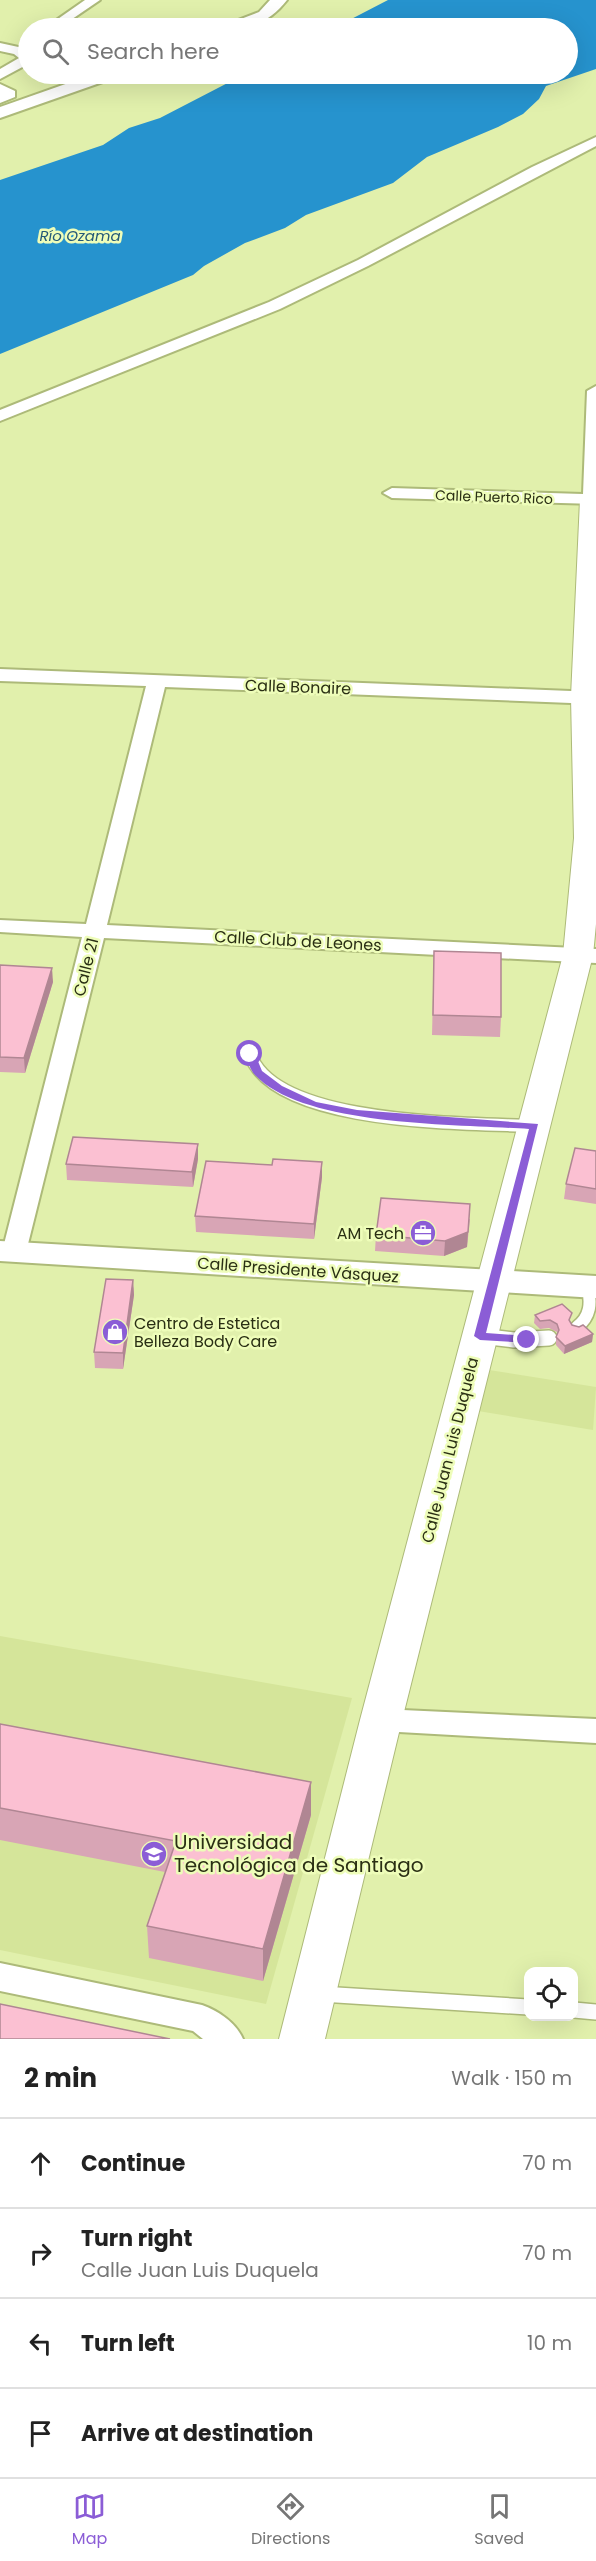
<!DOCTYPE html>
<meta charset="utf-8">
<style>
:root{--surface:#fff;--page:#f2f2f2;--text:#222;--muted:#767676;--line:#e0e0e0;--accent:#8b5dd6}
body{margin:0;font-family:Poppins,sans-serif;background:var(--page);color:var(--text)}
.controls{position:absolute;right:18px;bottom:18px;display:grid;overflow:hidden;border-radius:12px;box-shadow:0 6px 24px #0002}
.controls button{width:54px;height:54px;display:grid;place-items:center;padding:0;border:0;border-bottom:2px solid var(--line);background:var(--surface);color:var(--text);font:30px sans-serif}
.stop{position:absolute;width:18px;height:18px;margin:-14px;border:4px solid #8b5dd6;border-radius:50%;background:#fff}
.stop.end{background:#8b5dd6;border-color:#fff;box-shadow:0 2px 6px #0008}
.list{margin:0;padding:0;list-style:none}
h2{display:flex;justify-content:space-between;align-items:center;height:78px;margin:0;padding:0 24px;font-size:26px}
h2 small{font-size:20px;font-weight:400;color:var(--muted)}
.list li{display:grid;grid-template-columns:39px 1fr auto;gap:18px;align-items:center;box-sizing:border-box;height:90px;padding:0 24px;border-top:2px solid var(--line)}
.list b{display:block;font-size:22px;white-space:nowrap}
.list p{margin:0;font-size:20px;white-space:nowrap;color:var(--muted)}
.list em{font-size:20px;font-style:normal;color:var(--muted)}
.icon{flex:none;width:33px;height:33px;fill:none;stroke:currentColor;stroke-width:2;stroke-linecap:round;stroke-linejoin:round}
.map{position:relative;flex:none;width:596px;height:2039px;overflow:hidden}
.search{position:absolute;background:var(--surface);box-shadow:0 6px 24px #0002;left:18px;right:18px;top:18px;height:66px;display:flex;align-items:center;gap:15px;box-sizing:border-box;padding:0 21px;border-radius:33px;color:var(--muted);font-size:22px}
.sheet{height:438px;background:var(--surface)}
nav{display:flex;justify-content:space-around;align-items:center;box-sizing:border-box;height:84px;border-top:2px solid var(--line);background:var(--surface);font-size:16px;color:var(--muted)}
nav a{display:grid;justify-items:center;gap:3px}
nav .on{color:var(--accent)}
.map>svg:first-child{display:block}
</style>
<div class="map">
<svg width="596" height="2039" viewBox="0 0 596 2039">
<rect width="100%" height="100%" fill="#e1f0ac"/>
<g fill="#d5e59a">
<polygon points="489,1370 596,1387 593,1430 478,1411"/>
<polygon points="0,1636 352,1698 266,2004 0,1950"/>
</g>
<polygon fill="#2693ce" points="388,0 596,0 596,69 546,86 539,99 523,114 498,127 427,157 393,183 306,215 285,228 245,243 204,266 193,275 0,354 0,180 103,145 129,128 160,118 245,74 568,74 568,28 334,28"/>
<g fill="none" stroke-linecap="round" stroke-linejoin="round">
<g stroke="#adba79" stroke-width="15">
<g id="service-far1">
<path d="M250 1054C274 1126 468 1123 533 1126"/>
<path d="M577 1327C591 1316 591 1303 588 1287"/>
<polyline points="481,1336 492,1337"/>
</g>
</g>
<g stroke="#adba79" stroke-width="18">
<g id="service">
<polyline points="481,1336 514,1340 549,1338"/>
<polyline points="321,1994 528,2007"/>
<polyline points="574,2010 596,2012"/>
</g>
</g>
<g stroke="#adba79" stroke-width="4">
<g id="minor">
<polygon points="85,0 100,0 59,28 45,28"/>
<polygon points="0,43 23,48 28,53 28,64 0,79 0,69 19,58 14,54 0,51"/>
<polygon points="0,84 15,91 15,97 0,103"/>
<polygon points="596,137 596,146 368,266 280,309 0,421 0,410 269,302 358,260 532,167"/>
<polygon points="596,386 596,504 392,498 383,493 392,488 583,494 587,391"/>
<polygon points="0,669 596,692 596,704 165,687 107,925 596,949 596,963 104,938 26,1252 23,1258 14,1260 5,1258 2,1252 82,937 0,932 0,920 86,924 146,686 0,681"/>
<polygon points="381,1709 596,1719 596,1743 381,1731 371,1728 366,1720 371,1712"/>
<path d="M0 1963 202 2005C219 2011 236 2023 243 2039H203L193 2031 0 1991Z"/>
</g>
</g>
<g stroke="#adba79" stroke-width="4">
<g id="tertiary">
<path d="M270 0H287C271 21 249 31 223 28L225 25 259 12Z"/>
<polygon points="94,74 116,74 114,78 0,118 0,107"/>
<polygon points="0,1241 596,1276 596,1298 0,1261"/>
</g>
</g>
<g stroke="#adba79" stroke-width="2">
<polygon id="secondary" points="592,493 596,494 596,924 593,955 402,1720 325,2039 279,2039 360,1720 563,955 574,838 571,697 580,500 583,495"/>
</g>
<polyline stroke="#aab67e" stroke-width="2" stroke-dasharray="1 3" stroke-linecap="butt" points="128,80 153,74"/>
<use href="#service-far1" stroke="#fff" stroke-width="12"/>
<use href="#service" stroke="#fff" stroke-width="15"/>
<use href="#minor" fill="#fff" fill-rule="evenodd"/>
<use href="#tertiary" fill="#fff" fill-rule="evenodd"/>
<use href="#secondary" fill="#fff" fill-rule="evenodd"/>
</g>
<g fill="#d8a5b5">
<polygon points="434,951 501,1017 500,1037 432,1035"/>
<polygon points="0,965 53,982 25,1073 0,1072"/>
<polygon points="198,1144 198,1159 193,1187 67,1180 66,1164"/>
<polygon points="596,1151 596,1204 564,1199 566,1184"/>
<polygon points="322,1162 322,1177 314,1239 196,1232 195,1216 272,1165"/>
<polygon points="470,1219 467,1247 444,1256 375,1251 376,1235"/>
<polygon points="133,1280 134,1295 123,1369 95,1368 94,1352"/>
<polygon points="535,1315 571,1323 572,1325 593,1334 592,1342 564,1354 556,1345 556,1337 557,1334 557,1332 549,1328 540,1329 534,1323"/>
<polygon points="0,1724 311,1782 311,1815 263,1981 149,1958 147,1926 165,1872 0,1840"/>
</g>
<g fill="#b08693">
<polygon points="52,968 53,982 25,1073 24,1058"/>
<polygon points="198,1144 198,1159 193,1187 192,1172"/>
<polygon points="322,1162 322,1177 314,1239 314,1224"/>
<polygon points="470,1204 467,1247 444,1256 445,1241"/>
<polygon points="133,1280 134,1295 123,1369 123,1353"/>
<polygon points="593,1334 592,1342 564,1354 565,1346"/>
<polygon points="311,1782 311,1815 263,1981 263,1949"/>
</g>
<g fill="#fbc0d2" stroke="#b08693" stroke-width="1.5">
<polygon points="434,951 501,953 501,1017 433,1015"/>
<polygon points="0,965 52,968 24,1058 0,1057"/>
<polygon points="73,1137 198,1144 192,1172 66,1164"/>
<polygon points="575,1148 596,1151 596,1189 566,1184"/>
<polygon points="273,1159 322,1162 314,1224 195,1216 206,1161 272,1165"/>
<polygon points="381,1198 470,1204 468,1232 445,1241 376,1235"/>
<polygon points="106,1279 133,1280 123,1353 94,1352"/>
<polygon points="562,1304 572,1313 569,1320 572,1325 579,1327 583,1325 593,1334 565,1346 556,1337 559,1330 557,1324 550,1320 540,1321 535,1315"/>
<polygon points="0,1724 311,1782 263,1949 147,1926 176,1841 0,1808"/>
<polygon points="0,2004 170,2039 0,2039"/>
</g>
<path fill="#8b5dd6" d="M250 1051 255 1054 262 1071 282 1086 316 1102 357 1110 538 1124 486 1333 527 1336 531 1338V1343L480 1340 474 1336 529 1129C458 1124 304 1127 255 1075 250 1070 248 1061 245 1054Z"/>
<defs>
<g id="office-disc" transform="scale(1.35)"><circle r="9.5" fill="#8b5dd6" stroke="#eefdb9"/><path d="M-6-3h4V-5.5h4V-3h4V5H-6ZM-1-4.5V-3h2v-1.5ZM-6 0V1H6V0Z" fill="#fff"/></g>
<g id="shop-disc" transform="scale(1.35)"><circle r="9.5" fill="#8b5dd6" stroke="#eefdb9"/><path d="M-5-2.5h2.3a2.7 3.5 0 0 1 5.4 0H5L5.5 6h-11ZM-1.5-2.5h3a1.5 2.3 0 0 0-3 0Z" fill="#fff"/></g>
<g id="university-disc" transform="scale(1.35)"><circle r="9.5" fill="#8b5dd6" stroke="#eefdb9"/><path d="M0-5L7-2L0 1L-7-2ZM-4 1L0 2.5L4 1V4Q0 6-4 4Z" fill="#fff"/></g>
</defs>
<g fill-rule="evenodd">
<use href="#office-disc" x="423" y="1233"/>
<use href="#shop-disc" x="115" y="1332"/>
<use href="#university-disc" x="154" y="1854"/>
</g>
<g text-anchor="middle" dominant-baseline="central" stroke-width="5" stroke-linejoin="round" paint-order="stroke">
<g font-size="14" fill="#2a2f14" stroke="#eefdb9">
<text transform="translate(494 497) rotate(2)">Calle Puerto Rico</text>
</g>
<g font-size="15" font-style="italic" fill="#245978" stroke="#eefdb9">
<text x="80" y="235">Río Ozama</text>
</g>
<g font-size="16" fill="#2a2f14" stroke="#eefdb9">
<text transform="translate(298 687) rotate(2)">Calle Bonaire</text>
<text transform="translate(298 941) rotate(3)">Calle Club de Leones</text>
<text transform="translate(86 967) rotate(-76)">Calle 21</text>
<text transform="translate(298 1270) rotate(4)">Calle Presidente Vásquez</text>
<text transform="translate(450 1450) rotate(-76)">Calle Juan Luis Duquela</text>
</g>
<g font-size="16" fill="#2a2f14" stroke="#eefdb9" text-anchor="end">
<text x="404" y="1233">AM Tech</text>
<text x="134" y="1323" text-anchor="start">Centro de Estetica<tspan x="134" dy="18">Belleza Body Care</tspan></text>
</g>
<g font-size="20" fill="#2a2f14" stroke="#eefdb9" text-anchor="start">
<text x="174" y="1842">Universidad<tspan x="174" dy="23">Tecnológica de Santiago</tspan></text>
</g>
</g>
</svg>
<div class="controls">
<button><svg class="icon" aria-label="locate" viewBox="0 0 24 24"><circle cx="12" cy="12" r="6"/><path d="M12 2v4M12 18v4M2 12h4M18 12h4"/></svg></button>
</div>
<div class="stop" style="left:250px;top:1054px"></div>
<div class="stop end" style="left:527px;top:1340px"></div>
<div class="search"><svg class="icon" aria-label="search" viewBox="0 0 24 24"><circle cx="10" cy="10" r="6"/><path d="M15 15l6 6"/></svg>Search here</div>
</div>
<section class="sheet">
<h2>2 min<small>Walk · 150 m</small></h2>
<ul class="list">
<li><svg class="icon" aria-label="ahead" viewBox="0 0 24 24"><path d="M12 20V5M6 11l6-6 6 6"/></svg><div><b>Continue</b></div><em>70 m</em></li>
<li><svg class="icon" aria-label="right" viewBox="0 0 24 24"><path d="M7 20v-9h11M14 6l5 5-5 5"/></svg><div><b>Turn right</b><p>Calle Juan Luis Duquela</p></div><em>70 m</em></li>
<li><svg class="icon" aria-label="left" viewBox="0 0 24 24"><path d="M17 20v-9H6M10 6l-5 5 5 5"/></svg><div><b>Turn left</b></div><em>10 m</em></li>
<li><svg class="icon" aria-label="arrive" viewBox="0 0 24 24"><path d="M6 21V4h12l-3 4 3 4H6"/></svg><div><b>Arrive at destination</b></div></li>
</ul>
</section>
<nav>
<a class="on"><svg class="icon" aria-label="map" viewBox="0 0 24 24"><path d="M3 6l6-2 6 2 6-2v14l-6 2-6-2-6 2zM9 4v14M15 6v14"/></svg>Map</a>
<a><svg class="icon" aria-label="directions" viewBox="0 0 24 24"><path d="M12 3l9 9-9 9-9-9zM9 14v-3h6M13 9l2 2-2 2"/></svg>Directions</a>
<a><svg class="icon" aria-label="saved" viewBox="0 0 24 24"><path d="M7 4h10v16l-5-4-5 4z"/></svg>Saved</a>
</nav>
